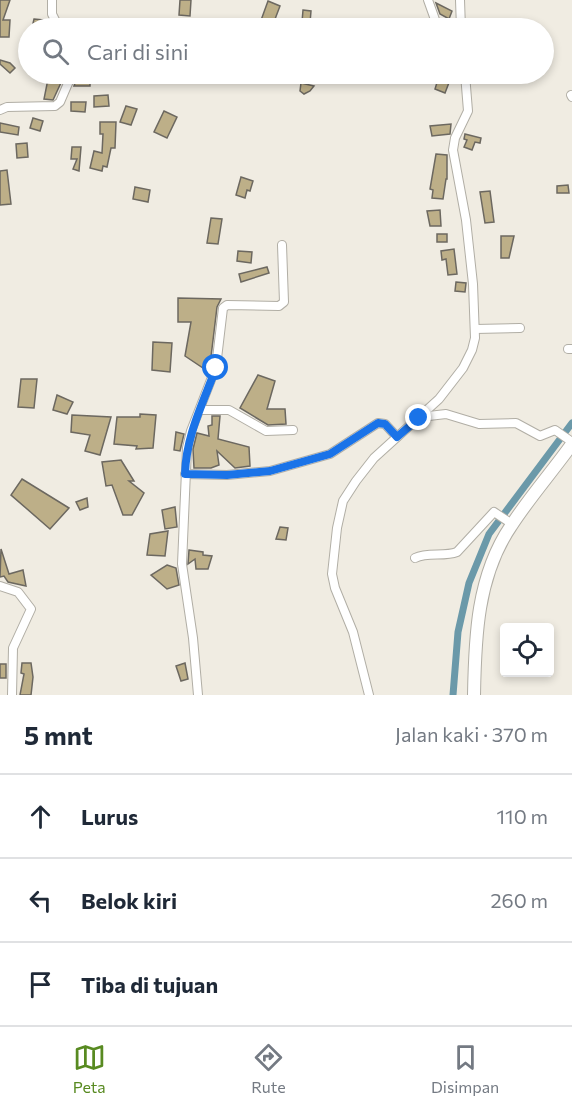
<!DOCTYPE html>
<html lang="id">
<meta charset="utf-8">
<style>
:root{--surface:#fff;--page:#f2f2f3;--text:#1f2937;--muted:#747a83;--line:#e0e1e3;--accent:#588a21}
body{margin:0;font-family:Commissioner,sans-serif;background:var(--page);color:var(--text)}
.controls{position:absolute;right:18px;bottom:18px;display:grid;overflow:hidden;border-radius:6px;box-shadow:0 3px 9px #0003}
.controls button{width:54px;height:54px;display:grid;place-items:center;padding:0;border:0;border-bottom:2px solid var(--line);background:var(--surface);color:var(--text);font:30px sans-serif}
.stop{position:absolute;width:18px;height:18px;margin:-14px;border:4px solid #1a73e8;border-radius:50%;background:#fff}
.stop.end{background:#1a73e8;border-color:#fff;box-shadow:0 2px 6px #0008}
.list{margin:0;padding:0;list-style:none}
h2{display:flex;justify-content:space-between;align-items:center;height:78px;margin:0;padding:0 24px;font-size:26px}
h2 small{font-size:20px;font-weight:400;color:var(--muted)}
.list li{display:grid;grid-template-columns:39px 1fr auto;gap:18px;align-items:center;box-sizing:border-box;height:84px;padding:0 24px;border-top:2px solid var(--line)}
.list b{display:block;font-size:22px;white-space:nowrap}
.list em{font-size:20px;font-style:normal;color:var(--muted)}
.icon{flex:none;width:33px;height:33px;fill:none;stroke:currentColor;stroke-width:2;stroke-linecap:round;stroke-linejoin:round}
.map{position:relative;flex:none;width:572px;height:695px;overflow:hidden}
.search{position:absolute;background:var(--surface);box-shadow:0 3px 9px #0003;left:18px;right:18px;top:18px;height:66px;display:flex;align-items:center;gap:15px;box-sizing:border-box;padding:0 21px;border-radius:33px;color:var(--muted);font-size:22px}
.sheet{height:330px;background:var(--surface)}
nav{display:flex;justify-content:space-around;align-items:center;box-sizing:border-box;height:84px;border-top:2px solid var(--line);background:var(--surface);font-size:16px;color:var(--muted)}
nav a{display:grid;justify-items:center;gap:3px}
nav .on{color:var(--accent)}
.map>svg:first-child{display:block}
</style>
<div class="map">
<svg width="572" height="695" viewBox="0 0 572 695">
<rect width="100%" height="100%" fill="#f0ece2"/>
<g fill="none" stroke-linecap="round" stroke-linejoin="round">
<polyline stroke="#6b99a9" stroke-width="7" points="453,695 458,632 469,583 489,534 572,423"/>
</g>
<g fill="#bdaf88" stroke="#6c6860" stroke-width="1.5">
<polygon points="0,0 10,0 3,20 10,20 9,37 0,37"/>
<polygon points="180,0 191,0 190,16 179,15"/>
<polygon points="268,1 280,6 272,27 260,23"/>
<polygon points="436,3 452,11 449,19 440,14"/>
<polygon points="303,10 311,11 310,23 302,22"/>
<polygon points="34,19 43,20 41,28 32,28"/>
<polygon points="0,60 10,63 15,68 10,73 0,64"/>
<polygon points="49,74 65,74 53,100 44,99"/>
<polygon points="439,76 450,80 445,93 435,89"/>
<polygon points="90,77 90,86 74,86 77,78"/>
<polygon points="301,83 314,86 310,91 304,94 300,91"/>
<polygon points="108,95 109,106 94,107 94,96"/>
<polygon points="71,102 86,102 85,112 71,111"/>
<polygon points="126,106 137,109 131,125 120,122"/>
<polygon points="164,111 177,117 167,138 154,132"/>
<polygon points="33,118 43,121 40,131 30,128"/>
<polygon points="100,122 116,122 115,148 111,148 107,167 103,166 102,171 90,168 94,151 102,153 103,134 100,134"/>
<polygon points="0,123 19,127 18,135 0,132"/>
<polygon points="451,124 450,134 432,136 430,126"/>
<polygon points="465,134 481,138 480,143 475,142 472,150 464,147 467,140 464,139"/>
<polygon points="27,143 28,157 17,158 16,144"/>
<polygon points="72,147 81,147 79,171 73,169 77,159 71,159"/>
<polygon points="436,154 447,155 447,179 446,179 443,199 432,198 433,190 430,189"/>
<polygon points="7,170 11,204 0,205 0,171"/>
<polygon points="241,177 253,181 250,191 247,190 245,198 236,195"/>
<polygon points="568,185 569,193 557,193 557,186"/>
<polygon points="135,187 150,190 148,202 133,199"/>
<polygon points="490,191 494,222 485,223 480,192"/>
<polygon points="440,210 441,226 430,226 427,211"/>
<polygon points="211,218 222,219 218,244 207,243"/>
<rect x="437" y="234" width="10" height="8"/>
<polygon points="501,236 514,236 509,258 501,258"/>
<polygon points="454,249 457,274 448,275 446,259 442,260 441,251"/>
<polygon points="238,251 252,252 251,263 237,261"/>
<polygon points="267,267 269,273 241,282 239,274"/>
<polygon points="456,282 466,283 465,292 455,291"/>
<polygon points="178,298 221,299 217,307 210,365 206,370 185,356 191,322 178,322"/>
<polygon points="153,342 172,343 170,372 152,370"/>
<polygon points="258,375 275,381 267,409 285,409 286,424 268,425 240,408"/>
<polygon points="21,379 37,379 34,408 18,407"/>
<polygon points="57,395 73,402 67,414 53,410"/>
<polygon points="140,414 156,415 153,448 136,449 137,446 114,444 117,417 140,417"/>
<polygon points="72,415 111,417 100,455 85,451 90,435 71,432"/>
<polygon points="212,416 220,416 218,439 249,447 250,466 235,468 217,451 219,465 211,468 194,468 193,449 197,433 209,436 208,426 212,425"/>
<polygon points="176,432 184,434 180,451 174,450"/>
<polygon points="121,460 134,481 129,481 144,493 132,515 123,515 112,485 106,486 102,462"/>
<polygon points="22,479 69,508 50,529 11,495"/>
<polygon points="87,498 88,507 80,510 76,502"/>
<polygon points="175,507 177,527 165,529 162,510"/>
<polygon points="280,527 288,528 286,540 276,539"/>
<polygon points="168,531 165,556 147,555 150,534"/>
<polygon points="1,549 9,574 23,570 26,586 8,582 4,576 0,577"/>
<polygon points="189,550 203,552 203,555 212,556 208,569 196,569 195,559 188,564"/>
<polygon points="167,565 176,568 179,585 167,589 151,575"/>
<polygon points="22,663 31,663 33,677 31,695 20,695 24,674 21,673"/>
<polygon points="185,663 188,679 181,681 176,666"/>
<rect x="0" y="664" width="6" height="14"/>
</g>
<g fill="none" stroke-linecap="round" stroke-linejoin="round">
<g stroke="#b1aea5" stroke-width="10">
<g id="minor">
<polyline points="52,0 52,14 59,28"/>
<polyline points="428,0 438,28"/>
<polyline points="460,0 461,28"/>
<polyline points="571,95 572,97"/>
<polyline points="0,110 7,107 55,106 60,102 72,74"/>
<polyline points="475,329 520,328"/>
<polyline points="568,349 572,349"/>
<polyline points="200,410 229,410 266,431 293,430"/>
<polyline points="420,417 446,414 479,424 516,423 540,436 555,430 572,442"/>
<polyline points="185,474 227,475 270,471 330,454 378,423 385,424 397,437"/>
<path d="M415 558C428 552 444 557 457 552L494 512 512 524"/>
<polyline points="0,586 18,592 31,609 13,648 12,695"/>
<polyline points="198,695 193,638 182,564 187,448 191,431 216,367 223,308 227,305 279,306 284,302 282,245"/>
<polyline points="369,695 353,632 335,588 332,574 337,528 343,501 356,481 374,458 439,399 463,368 472,350 475,338 473,284 466,220 453,150 455,138 468,111 465,74"/>
</g>
</g>
<g stroke="#b1aea5" stroke-width="14">
<path id="secondary" d="M474 695C475 637 477 576 511 526 529 498 552 472 572 444"/>
</g>
<use href="#minor" stroke="#fff" stroke-width="8"/>
<use href="#secondary" stroke="#fff" stroke-width="12"/>
</g>
<g fill="none" stroke-linecap="round" stroke-linejoin="round">
<path stroke="#1a73e8" stroke-width="8" d="M216 368C203 403 186 436 185 474L227 475 270 471 330 454 378 423 385 424 397 437 419 418"/>
</g>
</svg>
<div class="controls">
<button><svg class="icon" aria-label="locate" viewBox="0 0 24 24"><circle cx="12" cy="12" r="6"/><path d="M12 2v4M12 18v4M2 12h4M18 12h4"/></svg></button>
</div>
<div class="stop" style="left:216px;top:368px"></div>
<div class="stop end" style="left:419px;top:418px"></div>
<div class="search"><svg class="icon" aria-label="search" viewBox="0 0 24 24"><circle cx="10" cy="10" r="6"/><path d="M15 15l6 6"/></svg>Cari di sini</div>
</div>
<section class="sheet">
<h2>5 mnt<small>Jalan kaki · 370 m</small></h2>
<ul class="list">
<li><svg class="icon" aria-label="ahead" viewBox="0 0 24 24"><path d="M12 20V5M6 11l6-6 6 6"/></svg><div><b>Lurus</b></div><em>110 m</em></li>
<li><svg class="icon" aria-label="left" viewBox="0 0 24 24"><path d="M17 20v-9H6M10 6l-5 5 5 5"/></svg><div><b>Belok kiri</b></div><em>260 m</em></li>
<li><svg class="icon" aria-label="arrive" viewBox="0 0 24 24"><path d="M6 21V4h12l-3 4 3 4H6"/></svg><div><b>Tiba di tujuan</b></div></li>
</ul>
</section>
<nav>
<a class="on"><svg class="icon" aria-label="map" viewBox="0 0 24 24"><path d="M3 6l6-2 6 2 6-2v14l-6 2-6-2-6 2zM9 4v14M15 6v14"/></svg>Peta</a>
<a><svg class="icon" aria-label="directions" viewBox="0 0 24 24"><path d="M12 3l9 9-9 9-9-9zM9 14v-3h6M13 9l2 2-2 2"/></svg>Rute</a>
<a><svg class="icon" aria-label="saved" viewBox="0 0 24 24"><path d="M7 4h10v16l-5-4-5 4z"/></svg>Disimpan</a>
</nav>
